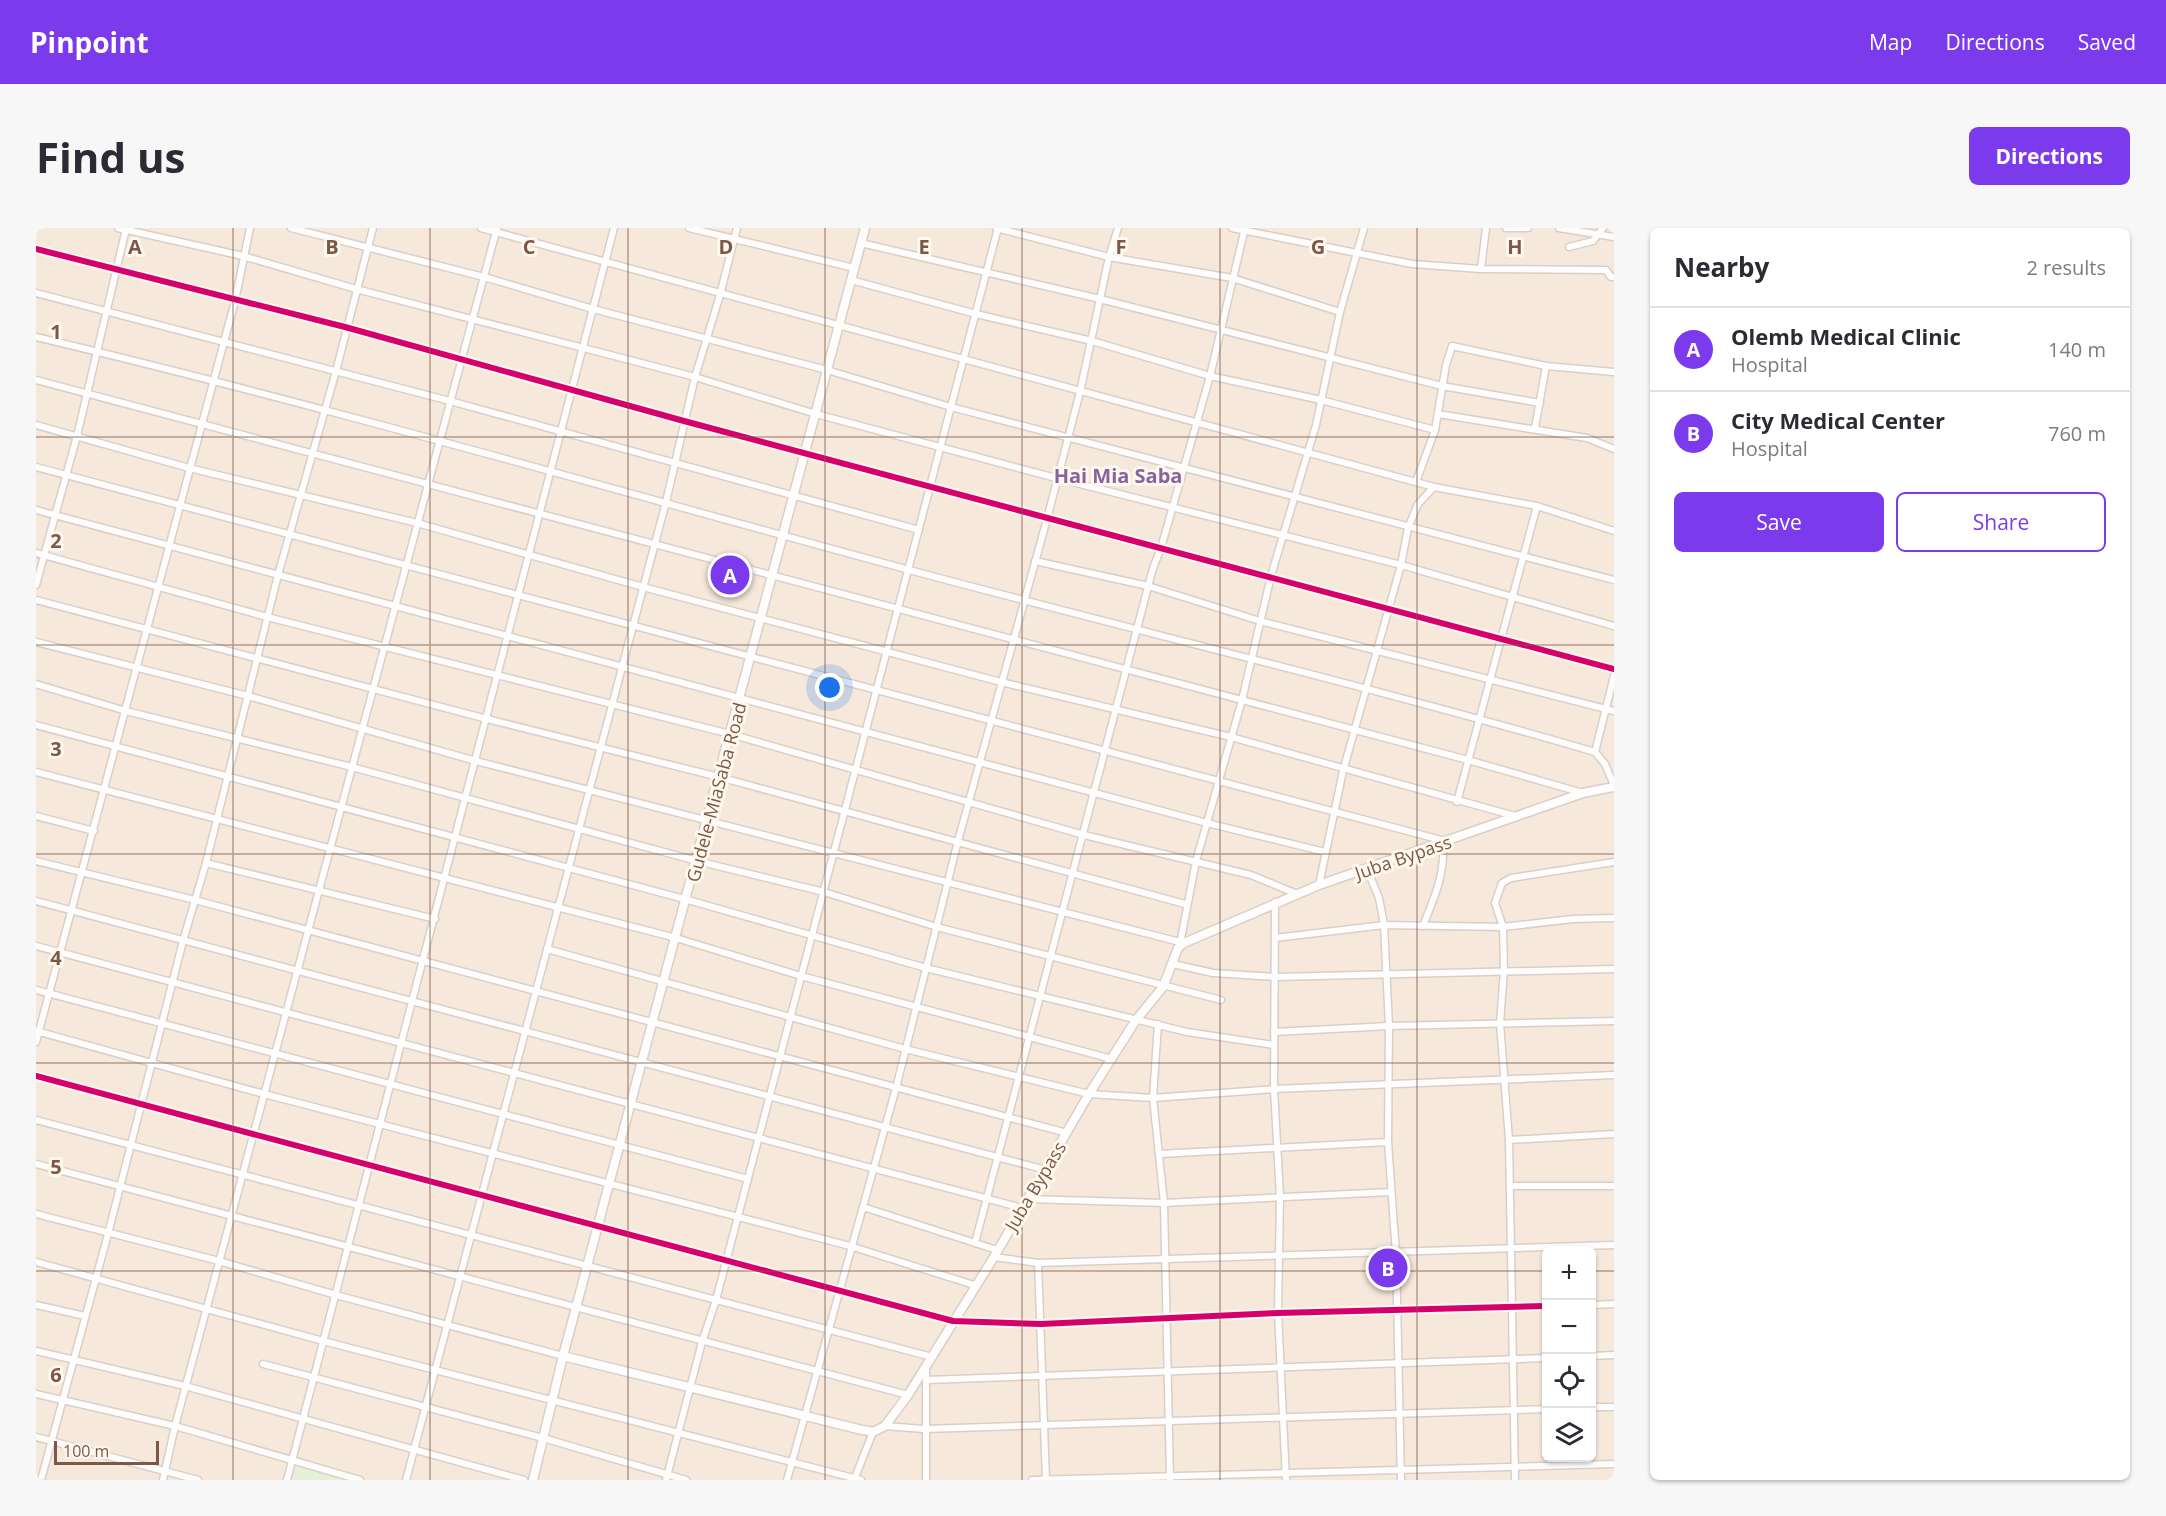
<!DOCTYPE html>
<meta charset="utf-8">
<style>
:root{--surface:#fff;--page:#f7f7f7;--text:#2b2b33;--muted:#7c7c81;--line:#e1e1e2;--accent:#7c3aed}
body{margin:0;font-family:"Open Sans",sans-serif;background:var(--page);color:var(--text)}
.controls{position:absolute;right:18px;bottom:18px;display:grid;overflow:hidden;border-radius:9px;box-shadow:0 2px 4px #0004}
.controls button{width:54px;height:54px;display:grid;place-items:center;padding:0;border:0;border-bottom:2px solid var(--line);background:var(--surface);color:var(--text);font:30px sans-serif}
.scale{position:absolute;left:18px;bottom:15px;width:105px;box-sizing:border-box;padding-left:6px;border:3px solid #7c5847;border-top:0;font-size:16px;line-height:21px;white-space:nowrap;color:#7c5847;-webkit-text-stroke:4px #fff8ef;paint-order:stroke}
.you{position:absolute;left:794px;top:460px;width:21px;height:21px;margin:-15px;border:4px solid #fff;border-radius:50%;background:#1a73e8;box-shadow:0 0 0 9px #1a73e833}
.badge{display:grid;place-items:center;width:39px;height:39px;border-radius:50%;background:var(--accent);color:#fff;font-size:20px;font-weight:700}
.pin{position:absolute;translate:-50% -50%;border:3px solid #fff;box-shadow:0 2px 6px #0006}
.list{margin:0;padding:0;list-style:none}
h2{display:flex;justify-content:space-between;align-items:center;height:78px;margin:0;padding:0 24px;font-size:26px}
h2 small{font-size:20px;font-weight:400;color:var(--muted)}
.list li{display:grid;grid-template-columns:39px 1fr auto;gap:18px;align-items:center;box-sizing:border-box;height:84px;padding:0 24px;border-top:2px solid var(--line)}
.list b{display:block;font-size:22px;white-space:nowrap}
.list p{margin:0;font-size:20px;white-space:nowrap;color:var(--muted)}
.list em{font-size:20px;font-style:normal;color:var(--muted)}
.actions{display:flex;gap:12px;padding:18px 24px}
.actions a{flex:1;padding:14px 0;border:2px solid var(--accent);border-radius:9px;text-align:center;font-size:21px;color:var(--accent)}
.actions .main{background:var(--accent);color:#fff}
.icon{flex:none;width:33px;height:33px;fill:none;stroke:currentColor;stroke-width:2;stroke-linecap:round;stroke-linejoin:round}
.map{position:relative;flex:none;width:1578px;height:1252px;overflow:hidden;border-radius:9px}
header{display:flex;align-items:center;gap:36px;box-sizing:border-box;height:84px;padding:0 30px;background:var(--accent);color:#fff}
header strong{font-size:28px}
nav{display:flex;gap:33px;margin-inline-start:auto;font-size:21px}
.intro{display:flex;align-items:center;justify-content:space-between;box-sizing:border-box;height:144px;padding:0 36px}
h1{margin:0;font-size:42px}
.button{padding:15px 27px;border-radius:9px;background:var(--accent);color:#fff;font-size:21px;font-weight:700}
main{display:flex;gap:36px;padding:0 36px}
aside{flex:1;background:var(--surface);border-radius:9px;box-shadow:0 2px 4px #0004}
.map>svg:first-child{display:block}
</style>
<header>
<strong>Pinpoint</strong>
<nav><a>Map</a><a>Directions</a><a>Saved</a></nav>
</header>
<div class="intro"><h1>Find us</h1><a class="button">Directions</a></div>
<main>
<div class="map">
<svg width="1578" height="1252" viewBox="0 0 1578 1252">
<rect width="100%" height="100%" fill="#f9f3ed"/>
<path fill="#f6e9dc" fill-rule="evenodd" d="M0 0H1578V1252H0ZM1510 1022H1556V1230H1510Z"/>
<polygon fill="#e6f0d6" points="261,1238 312,1252 257,1252"/>
<g fill="none" stroke-linecap="round" stroke-linejoin="round">
<g stroke="#d8cfc9" stroke-width="9">
<g id="minor">
<polyline points="82,0 207,28 320,61 659,149 780,186 1020,250 1365,337 1578,398"/>
<polyline points="255,0 448,49 557,81 791,142 915,179 1578,352"/>
<polyline points="445,0 1398,259 1501,278 1578,303"/>
<polyline points="653,0 818,40"/>
<polyline points="960,0 1073,29 1196,50 1304,84"/>
<polyline points="1196,0 1376,36 1445,41 1570,42 1575,49 1578,49"/>
<polyline points="1470,0 1492,0"/>
<polyline points="1523,0 1578,9"/>
<polyline points="825,15 1064,71 1406,158 1504,175"/>
<polyline points="1533,19 1557,13 1567,0"/>
<polyline points="0,21 309,99 648,193 1578,441"/>
<polyline points="1445,41 1450,0"/>
<polyline points="815,52 940,86 1056,113 1174,148 1285,172 1399,202"/>
<polyline points="0,65 414,173 883,302"/>
<path d="M0 109C294 179 585 264 877 343 1104 404 1333 458 1559 524"/>
<polyline points="0,152 1432,532 1547,565"/>
<polyline points="1402,186 1551,210 1578,221"/>
<polyline points="0,197 153,240 381,295 607,359 965,454 1195,509 1479,588"/>
<polyline points="1499,200 1510,138"/>
<polyline points="0,239 1409,613"/>
<polyline points="1380,254 1399,202 1410,137 1416,118 1510,138 1578,144"/>
<polyline points="0,282 1171,595 1289,624"/>
<polyline points="0,325 231,389 694,506 1048,607 1215,647 1261,666"/>
<polyline points="999,333 1112,358 1224,393 1578,483"/>
<polyline points="0,357 41,208 90,1"/>
<polyline points="0,372 451,491 683,549 1149,676"/>
<polyline points="0,414 212,468 440,533 1144,714"/>
<polyline points="1578,448 1559,524 1569,536 1578,557"/>
<polyline points="0,456 90,483 316,539 661,633 788,664 901,699 1185,772"/>
<polyline points="0,497 652,672 890,740 1151,804 1238,817"/>
<polyline points="0,544 640,710 765,748 1076,831"/>
<polyline points="1421,574 1501,278"/>
<polyline points="0,588 58,603"/>
<polyline points="0,633 159,672 1031,905"/>
<polyline points="170,635 399,691"/>
<polyline points="1331,641 1343,670 1348,697 1353,798 1352,914 1360,1026 1365,1252"/>
<polyline points="1283,657 1307,543 1365,337 1372,300 1382,276 1398,259"/>
<polyline points="0,673 1010,942"/>
<polyline points="1239,674 1238,861 1244,969 1242,1085 1250,1252"/>
<path d="M1387 698C1398 670 1409 647 1407 616"/>
<polyline points="1239,710 1348,697 1467,699 1537,691 1578,690"/>
<polyline points="1144,716 1160,633 1206,472 1235,348 1280,197 1304,84 1328,0"/>
<polyline points="0,718 986,980"/>
<polyline points="511,721 869,821 1053,866 1117,870 1238,861 1578,847"/>
<polyline points="1137,736 1177,745 1240,749 1578,741"/>
<polyline points="0,762 712,951"/>
<polyline points="1122,796 1117,870 1128,975 1134,1251"/>
<polyline points="0,803 228,866 814,1018 938,1057"/>
<polyline points="1238,804 1353,798 1578,793"/>
<polyline points="0,814 199,73 214,0"/>
<polyline points="0,848 917,1093 1005,1096 1242,1085 1510,1078"/>
<polyline points="0,892 896,1129"/>
<polyline points="1473,912 1578,906"/>
<polyline points="1123,926 1352,914"/>
<polyline points="0,936 872,1167"/>
<polyline points="1474,958 1578,958"/>
<polyline points="991,971 1128,975 1355,964"/>
<polyline points="827,979 961,1022"/>
<polyline points="0,986 183,1033 300,1067 527,1128"/>
<polyline points="939,1015 1117,340 1125,320 1174,148 1209,0"/>
<polyline points="958,1029 1002,1035 1578,1017"/>
<polyline points="0,1034 287,1113 825,1252"/>
<polyline points="1002,1035 1010,1252"/>
<polyline points="0,1077 49,1088"/>
<polyline points="1556,1077 1578,1076"/>
<polyline points="0,1123 149,1158 488,1252"/>
<polyline points="1556,1128 1578,1127"/>
<polyline points="227,1136 507,1210 650,1252"/>
<polyline points="890,1152 1510,1130"/>
<polyline points="0,1166 139,1198 324,1252"/>
<polyline points="1556,1179 1578,1179"/>
<polyline points="849,1198 888,1201 1510,1181"/>
<polyline points="0,1209 162,1252"/>
<polyline points="5,1252 72,1006 147,713 170,635 242,347 300,143 337,0"/>
<polyline points="127,1252 139,1198 461,0"/>
<polyline points="251,1252 578,0"/>
<polyline points="370,1252 630,274 659,149 684,67 701,0"/>
<polyline points="630,1252 666,1114 680,1072 962,0"/>
<polyline points="751,1252 860,860 922,613 1011,291 1044,164 1073,29 1082,0"/>
<polyline points="818,1252 837,1204"/>
<polyline points="890,1252 890,1140"/>
<polyline points="996,1252 1578,1236"/>
<polyline points="1479,1252 1473,912 1464,795 1468,742 1467,699 1459,675 1466,655 1475,650 1578,634"/>
</g>
</g>
<g stroke="#d9cfc8" stroke-width="11">
<g id="secondary">
<polyline points="527,1128 822,1201 837,1204 849,1198 872,1167 958,1029 1053,866 1100,792 1127,759 1142,720 1148,715 1283,657 1547,565 1578,559"/>
<polyline points="497,1252 527,1128 829,0"/>
</g>
</g>
<use href="#minor" stroke="#fefdfc" stroke-width="6"/>
<use href="#secondary" stroke="#fefdfc" stroke-width="8"/>
<g stroke="#fff8ef" stroke-width="10">
<g id="cycleway">
<polyline points="0,21 309,99 648,193 1578,441"/>
<polyline points="0,848 917,1093 1005,1096 1242,1085 1510,1078"/>
</g>
</g>
<use href="#cycleway" stroke="#d6006c" stroke-width="6"/>
</g>
<path fill="none" stroke="#7c5847" stroke-width="1.5" stroke-opacity="0.55" d="M197 0V1252M394 0V1252M592 0V1252M789 0V1252M986 0V1252M1184 0V1252M1381 0V1252M0 209H1578M0 417H1578M0 626H1578M0 835H1578M0 1043H1510M1556 1043H1578"/>
<g text-anchor="middle" dominant-baseline="central" stroke-width="6" stroke-linejoin="round" paint-order="stroke">
<g font-size="18" fill="#7c5847" stroke="#fff8ef">
<text transform="translate(680 564) rotate(-75)">Gudele-MiaSaba Road</text>
<text transform="translate(1367 629) rotate(-19)">Juba Bypass</text>
<text transform="translate(999 958) rotate(-59)">Juba Bypass</text>
</g>
<g font-size="20" font-weight="bold" fill="#89639f" stroke="#fff8ef">
<text x="1082" y="247">Hai Mia Saba</text>
</g>
</g>
<g font-size="20" text-anchor="middle" font-weight="bold" fill="#7c5847" stroke="#fff8ef" stroke-width="6" stroke-linejoin="round" paint-order="stroke">
<text x="99" y="26">A</text>
<text x="296" y="26">B</text>
<text x="493" y="26">C</text>
<text x="690" y="26">D</text>
<text x="888" y="26">E</text>
<text x="1085" y="26">F</text>
<text x="1282" y="26">G</text>
<text x="1479" y="26">H</text>
<text x="20" y="111">1</text>
<text x="20" y="320">2</text>
<text x="20" y="528">3</text>
<text x="20" y="737">4</text>
<text x="20" y="946">5</text>
<text x="20" y="1154">6</text>
</g>
</svg>
<div class="controls">
<button>+</button>
<button>−</button>
<button><svg class="icon" aria-label="locate" viewBox="0 0 24 24"><circle cx="12" cy="12" r="6"/><path d="M12 2v4M12 18v4M2 12h4M18 12h4"/></svg></button>
<button><svg class="icon" aria-label="layers" viewBox="0 0 24 24"><path d="M12 4l9 5-9 5-9-5zM3 14l9 5 9-5"/></svg></button>
</div>
<div class="scale">100 m</div>
<div class="you"></div>
<div class="pin badge" style="left:694px;top:347px">A</div>
<div class="pin badge" style="left:1352px;top:1040px">B</div>
</div>
<aside>
<h2>Nearby<small>2 results</small></h2>
<ul class="list">
<li><span class="badge">A</span><div><b>Olemb Medical Clinic</b><p>Hospital</p></div><em>140 m</em></li>
<li><span class="badge">B</span><div><b>City Medical Center</b><p>Hospital</p></div><em>760 m</em></li>
</ul>
<div class="actions"><a class="main">Save</a><a>Share</a></div>
</aside>
</main>
